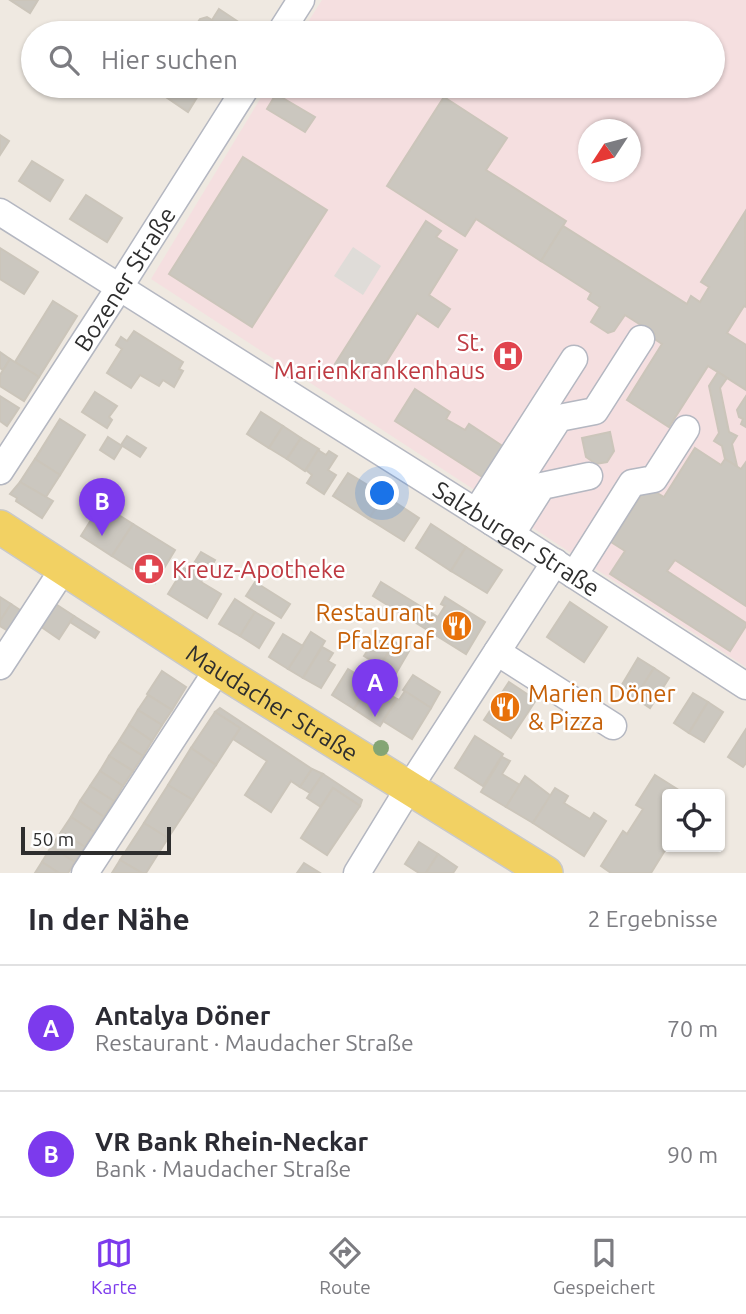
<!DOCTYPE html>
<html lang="de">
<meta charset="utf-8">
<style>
:root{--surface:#fff;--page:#f7f7f7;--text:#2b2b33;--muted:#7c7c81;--line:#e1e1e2;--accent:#7c3aed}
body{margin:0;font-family:Ubuntu,sans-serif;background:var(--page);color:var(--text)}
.controls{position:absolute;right:21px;bottom:21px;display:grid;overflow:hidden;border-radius:7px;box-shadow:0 2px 5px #0004}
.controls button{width:63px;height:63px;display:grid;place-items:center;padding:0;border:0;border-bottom:2px solid var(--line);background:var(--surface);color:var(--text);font:35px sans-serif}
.compass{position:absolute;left:578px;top:119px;width:63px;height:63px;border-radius:50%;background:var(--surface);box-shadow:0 2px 5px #0004;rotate:234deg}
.scale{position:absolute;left:21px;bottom:18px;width:150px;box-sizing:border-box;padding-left:7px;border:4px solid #2e2e2e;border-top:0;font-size:19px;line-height:24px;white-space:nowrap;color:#2e2e2e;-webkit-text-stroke:5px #fff;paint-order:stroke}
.you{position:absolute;left:383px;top:494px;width:24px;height:24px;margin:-18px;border:5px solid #fff;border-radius:50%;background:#1a73e8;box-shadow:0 0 0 10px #1a73e833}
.badge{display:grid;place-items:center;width:46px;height:46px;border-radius:50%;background:var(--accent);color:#fff;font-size:23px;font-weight:700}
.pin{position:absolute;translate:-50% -58px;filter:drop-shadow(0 2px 4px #0008)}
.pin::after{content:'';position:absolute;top:37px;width:24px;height:21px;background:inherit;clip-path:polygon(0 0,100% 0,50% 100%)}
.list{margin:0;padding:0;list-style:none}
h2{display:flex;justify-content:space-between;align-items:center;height:91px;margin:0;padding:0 28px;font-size:30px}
h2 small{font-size:23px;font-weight:400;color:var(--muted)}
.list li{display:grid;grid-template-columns:46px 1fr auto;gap:21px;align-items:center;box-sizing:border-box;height:126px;padding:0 28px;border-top:2px solid var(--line)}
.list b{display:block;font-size:26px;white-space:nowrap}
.list p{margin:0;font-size:23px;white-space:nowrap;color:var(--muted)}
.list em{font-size:23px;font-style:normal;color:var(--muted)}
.icon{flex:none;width:38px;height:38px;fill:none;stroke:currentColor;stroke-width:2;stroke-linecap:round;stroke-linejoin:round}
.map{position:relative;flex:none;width:746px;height:873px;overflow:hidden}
.search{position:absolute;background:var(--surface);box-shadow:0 2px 5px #0004;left:21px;right:21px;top:21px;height:77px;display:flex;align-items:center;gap:18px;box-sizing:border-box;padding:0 24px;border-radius:38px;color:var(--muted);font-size:26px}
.sheet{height:343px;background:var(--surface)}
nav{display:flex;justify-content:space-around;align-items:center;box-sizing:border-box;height:98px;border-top:2px solid var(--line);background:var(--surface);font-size:19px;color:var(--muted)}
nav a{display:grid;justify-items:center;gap:4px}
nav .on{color:var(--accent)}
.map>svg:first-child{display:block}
</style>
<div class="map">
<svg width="746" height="873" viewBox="0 0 746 873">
<rect width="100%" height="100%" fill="#efe9e1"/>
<path fill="#f5dfe0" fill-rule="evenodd" d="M322 0H746V667L151 279 268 86H713V33H301ZM588 130H630V172H588Z"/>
<polygon fill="#dfdcd8" points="353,247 381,266 363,295 334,276"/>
<g fill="#cbc7bf" stroke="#cbc5ba" stroke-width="2">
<polygon points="10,0 38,0 30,13"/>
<polygon points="219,9 243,25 238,33 195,33 194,28 200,19 207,17 212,20"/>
<polygon points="165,86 204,86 188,112 160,93"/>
<polygon points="276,94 315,117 305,132 267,109"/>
<polygon points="444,97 507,138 486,170 566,221 541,261 476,219 465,236 387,186"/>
<polygon points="0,135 9,141 0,155"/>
<polygon points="243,157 327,210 252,327 169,274"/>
<polygon points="32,161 63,180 50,201 19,181"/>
<polygon points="86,195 122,218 107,242 70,219"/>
<polygon points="745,212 746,307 744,306 727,333 746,345 746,390 708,366 669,427 627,400 662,344 653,338 655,334 625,315 614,331 608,333 591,322 600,307 588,299 591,293 541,261 563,226 687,304 691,296 700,302 709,287 701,282"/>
<polygon points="426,221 441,231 436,237 457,250 429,295 450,309 438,327 417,313 380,372 366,363 356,378 335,364"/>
<polygon points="0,248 38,272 24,294 0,279"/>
<polygon points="53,301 77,316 39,377 15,362"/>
<polygon points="134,331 183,362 179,369 183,371 174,387 163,380 159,386 140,375 131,388 107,373 122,349 116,345 121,337 127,341"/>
<polygon points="0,352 10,359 3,370 0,368"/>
<polygon points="10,359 39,377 24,401 0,386 0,375"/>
<polygon points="718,372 727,378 720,388 729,432 737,436 732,444 737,466 725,459 722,446 714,441 719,433 709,386"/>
<polygon points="415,389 450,412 446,419 465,430 469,424 504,447 484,478 395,421"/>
<polygon points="95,392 117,406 109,417 112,420 107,428 82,412"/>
<polygon points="0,396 19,408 7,426 0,421"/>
<polygon points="746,396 746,427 741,424 743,419 739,417 737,410"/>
<polygon points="261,412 283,426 269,448 247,434"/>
<polygon points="60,419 85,435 60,475 35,459"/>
<polygon points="283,426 301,438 287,459 269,448"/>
<polygon points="610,432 614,451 607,462 596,464 586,457 582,438"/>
<polygon points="127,436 146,448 140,457 121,445"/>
<polygon points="108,437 122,446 114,459 100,450"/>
<polygon points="301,438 319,449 305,471 287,459"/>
<polygon points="695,448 721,465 725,459 741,469 746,462 746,606 675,560 667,571 746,623 746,626 730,651 610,574 625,551 611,542 644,491 652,490 664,497"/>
<polygon points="318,450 326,455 329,451 337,456 328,470 336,475 324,494 307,483 312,475 306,470"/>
<polygon points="35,459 60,475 46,497 20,482"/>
<polygon points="348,473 384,495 369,519 333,496"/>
<polygon points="20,482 53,501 42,518 16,501 17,498 10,494"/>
<polygon points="384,495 419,518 404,541 369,519"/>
<polygon points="101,504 133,524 112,556 81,536"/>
<polygon points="133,524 175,550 155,583 112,556"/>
<polygon points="431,524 466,547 451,571 416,548"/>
<polygon points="466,547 502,570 487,593 451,571"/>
<polygon points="201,552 215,560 201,582 221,594 207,618 168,594 184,568 189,571"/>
<polygon points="255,582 290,604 281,618 246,596"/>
<polygon points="381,582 438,617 445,606 441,604 445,597 485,622 466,654 373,596"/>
<polygon points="0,597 11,604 0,621"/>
<polygon points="235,599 255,612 240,636 219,624"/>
<polygon points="51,601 74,616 59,639 37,624"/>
<polygon points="570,602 607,627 584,662 547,637"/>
<polygon points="11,604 26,614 13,634 0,626 0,621"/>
<polygon points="255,612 274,623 259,648 240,636"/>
<polygon points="74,616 99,632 95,638 70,622"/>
<polygon points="311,632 325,641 303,678 288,669"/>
<polygon points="283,634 303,646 288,669 269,657"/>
<polygon points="377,636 393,645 380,666 364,656"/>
<polygon points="395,642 409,651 395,675 380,666"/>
<polygon points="322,647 333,653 328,661 335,665 321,688 303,678"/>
<polygon points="638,658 654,668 635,698 620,688"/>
<polygon points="654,668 669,678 650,708 635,698"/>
<polygon points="348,669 371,683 354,709 332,695"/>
<polygon points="162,671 186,687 172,710 147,694"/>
<polygon points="413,675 440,692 431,708 403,690"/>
<polygon points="509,682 536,700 511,738 484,720"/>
<polygon points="371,683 397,699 380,726 354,709"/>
<polygon points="405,691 431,708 412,739 383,721 397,699 399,700"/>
<polygon points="693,693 708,702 689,733 674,723"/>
<polygon points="148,695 172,710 162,725 138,710"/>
<polygon points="708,702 723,712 704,742 689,733"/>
<polygon points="220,708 312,769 300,787 291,781 271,812 245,795 267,761 233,739 240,728 215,712"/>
<polygon points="138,710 162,725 152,741 129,725"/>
<polygon points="215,712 240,728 216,765 191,748"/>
<polygon points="129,725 152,741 143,756 119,741"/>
<polygon points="746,729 746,763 743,767 728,757"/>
<polygon points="475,736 503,754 483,786 455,768"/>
<polygon points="119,741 143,756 133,771 109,756"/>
<polygon points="191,748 216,765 193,800 168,785"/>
<polygon points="109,756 133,771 123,786 100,771"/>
<polygon points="502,757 510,761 502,774 520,785 506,807 481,792"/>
<polygon points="312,769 323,774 310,793 300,787"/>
<polygon points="100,771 123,786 114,801 90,786"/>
<polygon points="323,774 362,800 360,806 333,788 321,807 307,798"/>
<polygon points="655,775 685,794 667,794 667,847 651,873 611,873 601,866 623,831 627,834 643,809 636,805"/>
<polygon points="525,776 551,796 533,823 506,807"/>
<polygon points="168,785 193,800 168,838 144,823"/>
<polygon points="90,786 114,801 104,817 80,801"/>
<polygon points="333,788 360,806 327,855 301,838"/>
<polygon points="555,788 568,796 564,803 590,819 594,813 606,821 584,856 533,823"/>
<polygon points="80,801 104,817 94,832 71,817"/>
<polygon points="71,817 94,832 85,847 61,832"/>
<polygon points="144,823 168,838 146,873 142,873 120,860"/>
<polygon points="61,832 85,847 75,862 51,847"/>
<polygon points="419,842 438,854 426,873 419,873 405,864"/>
<polygon points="51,847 75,862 68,873 59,873 42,862"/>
<polygon points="438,854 457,867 453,873 426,873"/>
<polygon points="120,860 142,873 112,873"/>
<polygon points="42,862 59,873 35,873"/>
<polygon points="304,863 320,873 297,873"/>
</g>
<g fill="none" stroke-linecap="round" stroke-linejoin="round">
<g stroke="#b4b7c1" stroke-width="29">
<g id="minor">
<polyline points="280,33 301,0"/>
<path id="s1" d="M0 212 492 522 746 686"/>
<path id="s2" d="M0 471 119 288 247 86"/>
<polyline points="476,512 574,359"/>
<polyline points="492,522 559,418 595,411 641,339"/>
<polyline points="511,535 542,486 589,476"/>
<polyline points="574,575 632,483 654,479 686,429"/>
<polyline points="497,652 613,726"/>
<polyline points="0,666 64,568"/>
<polyline points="85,873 218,669"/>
<polyline points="357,873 409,788 555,562"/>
</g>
</g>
<g stroke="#c9c9c9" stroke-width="36">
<g id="major">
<path id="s3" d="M0 527 218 669 546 873"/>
</g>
</g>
<use href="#minor" stroke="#fff" stroke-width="26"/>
<use href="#major" stroke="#f2d163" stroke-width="33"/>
</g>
<circle fill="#84a574" cx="381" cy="748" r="8"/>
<defs>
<g id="hospital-disc" transform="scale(1.575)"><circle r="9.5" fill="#e0444e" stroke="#fff"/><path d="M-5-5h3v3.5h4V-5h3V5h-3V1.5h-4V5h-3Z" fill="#fff"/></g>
<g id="pharmacy-disc" transform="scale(1.575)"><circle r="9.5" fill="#e0444e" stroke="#fff"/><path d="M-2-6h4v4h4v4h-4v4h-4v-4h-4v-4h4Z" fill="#fff"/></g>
<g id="restaurant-disc" transform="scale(1.575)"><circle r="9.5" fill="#e8710a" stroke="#fff"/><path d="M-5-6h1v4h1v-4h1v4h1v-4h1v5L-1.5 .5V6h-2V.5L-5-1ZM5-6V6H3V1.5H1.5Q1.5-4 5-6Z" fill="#fff"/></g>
</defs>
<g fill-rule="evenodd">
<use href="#hospital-disc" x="508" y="356"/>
<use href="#pharmacy-disc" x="149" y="569"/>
<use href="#restaurant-disc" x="457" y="626"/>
<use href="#restaurant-disc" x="505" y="707"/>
</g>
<g text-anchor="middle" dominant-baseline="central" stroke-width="5" stroke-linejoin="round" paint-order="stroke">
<g font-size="24" fill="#2e2e2e" stroke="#fff">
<text stroke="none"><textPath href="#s2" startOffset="229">Bozener Straße</textPath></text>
<text stroke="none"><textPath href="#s1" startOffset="611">Salzburger Straße</textPath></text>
<text stroke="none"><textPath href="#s3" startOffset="324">Maudacher Straße</textPath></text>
</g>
<g font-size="24" fill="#be3a42" stroke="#fff" text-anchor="end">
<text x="485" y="342">St.<tspan x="485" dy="28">Marienkrankenhaus</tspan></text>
<text x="172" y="569" text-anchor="start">Kreuz-Apotheke</text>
</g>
<g font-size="24" fill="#c56008" stroke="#fff" text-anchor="end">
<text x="434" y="612">Restaurant<tspan x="434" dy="28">Pfalzgraf</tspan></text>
<text x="528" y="693" text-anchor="start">Marien Döner<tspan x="528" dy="28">&amp; Pizza</tspan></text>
</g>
</g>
</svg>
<div class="controls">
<button><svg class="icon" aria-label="locate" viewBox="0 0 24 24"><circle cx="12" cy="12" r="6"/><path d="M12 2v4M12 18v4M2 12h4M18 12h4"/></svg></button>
</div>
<svg class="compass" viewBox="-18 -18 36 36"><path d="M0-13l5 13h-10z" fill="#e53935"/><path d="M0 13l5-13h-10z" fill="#7c7c81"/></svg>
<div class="scale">50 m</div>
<div class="you"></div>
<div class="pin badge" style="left:375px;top:717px">A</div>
<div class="pin badge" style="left:102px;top:536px">B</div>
<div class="search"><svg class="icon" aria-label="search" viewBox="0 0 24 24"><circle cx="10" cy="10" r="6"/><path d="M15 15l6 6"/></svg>Hier suchen</div>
</div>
<section class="sheet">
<h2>In der Nähe<small>2 Ergebnisse</small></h2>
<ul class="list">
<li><span class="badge">A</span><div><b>Antalya Döner</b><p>Restaurant · Maudacher Straße</p></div><em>70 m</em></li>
<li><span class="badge">B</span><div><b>VR Bank Rhein-Neckar</b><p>Bank · Maudacher Straße</p></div><em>90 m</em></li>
</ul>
</section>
<nav>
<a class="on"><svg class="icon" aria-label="map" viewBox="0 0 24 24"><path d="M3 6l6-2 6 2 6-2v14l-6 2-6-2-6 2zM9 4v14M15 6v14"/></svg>Karte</a>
<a><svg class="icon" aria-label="directions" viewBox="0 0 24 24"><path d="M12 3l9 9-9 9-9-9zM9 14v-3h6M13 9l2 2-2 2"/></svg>Route</a>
<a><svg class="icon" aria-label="saved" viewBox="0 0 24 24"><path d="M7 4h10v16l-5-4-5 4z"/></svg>Gespeichert</a>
</nav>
